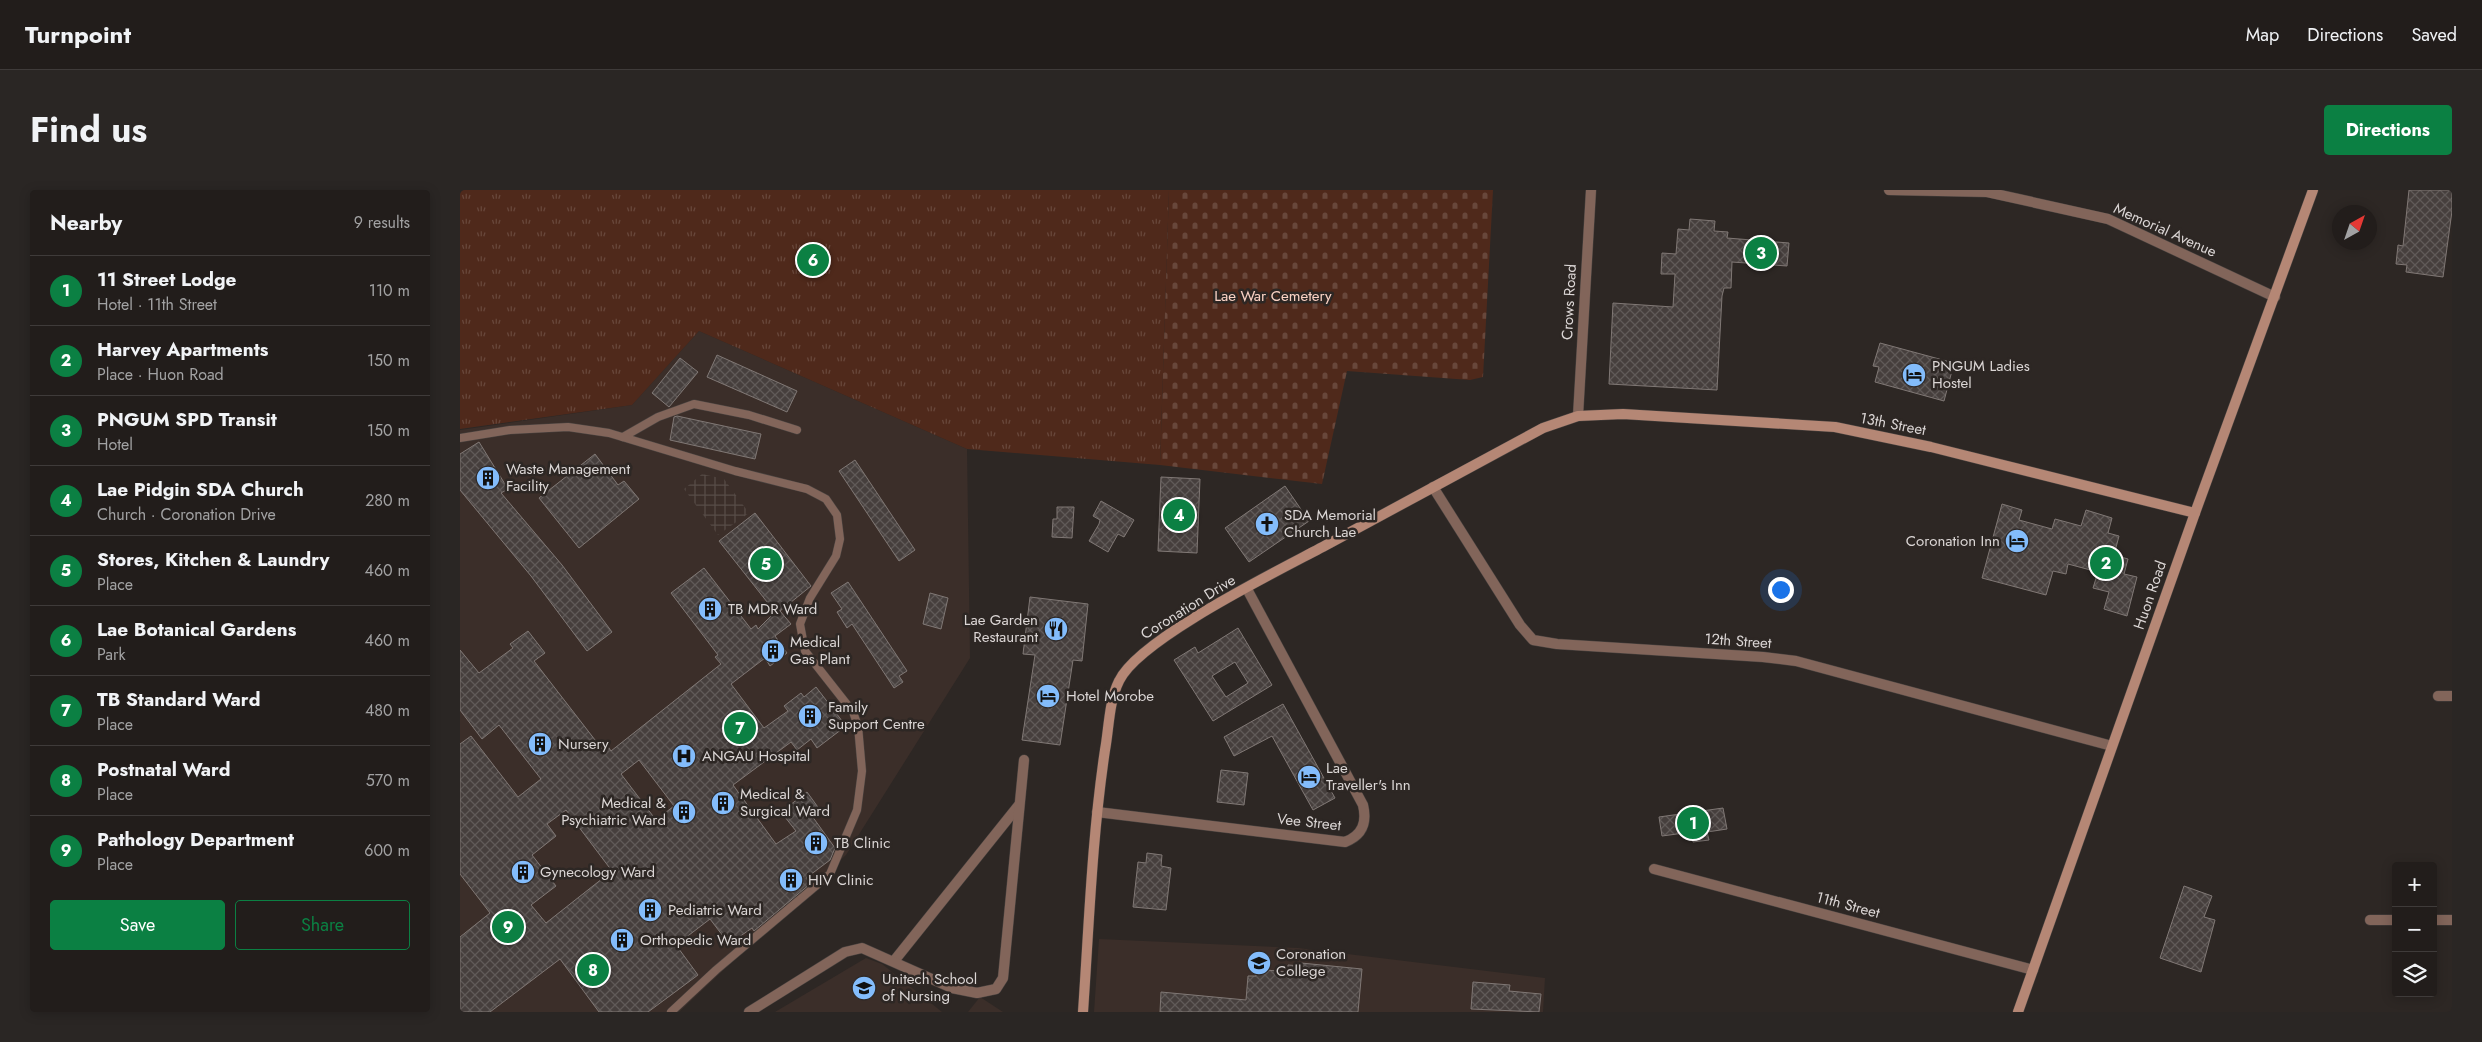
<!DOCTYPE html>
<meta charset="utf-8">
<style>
:root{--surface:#221d1b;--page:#2a2624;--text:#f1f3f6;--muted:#a2a2a3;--line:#3f3b3a;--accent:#0b8043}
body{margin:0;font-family:Jost,sans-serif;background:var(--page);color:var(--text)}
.controls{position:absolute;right:15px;bottom:15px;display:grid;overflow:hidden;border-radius:5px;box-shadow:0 2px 12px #0003}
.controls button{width:45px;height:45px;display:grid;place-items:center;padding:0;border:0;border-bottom:1px solid var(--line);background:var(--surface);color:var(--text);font:25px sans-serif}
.compass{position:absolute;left:1872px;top:15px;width:45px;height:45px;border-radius:50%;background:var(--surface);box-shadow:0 2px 12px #0003;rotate:40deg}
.you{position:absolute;left:1320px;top:399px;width:18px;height:18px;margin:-12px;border:4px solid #fff;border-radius:50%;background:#1a73e8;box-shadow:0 0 0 8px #1a73e833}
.badge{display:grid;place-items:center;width:32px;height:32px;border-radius:50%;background:var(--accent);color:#fff;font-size:16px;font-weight:700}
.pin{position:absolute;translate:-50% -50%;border:2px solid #fff;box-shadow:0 1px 5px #0006}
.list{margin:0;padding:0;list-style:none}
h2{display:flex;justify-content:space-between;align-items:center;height:65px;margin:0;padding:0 20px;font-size:21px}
h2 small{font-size:16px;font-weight:400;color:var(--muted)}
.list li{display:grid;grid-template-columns:32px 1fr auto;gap:15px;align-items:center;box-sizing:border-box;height:70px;padding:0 20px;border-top:1px solid var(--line)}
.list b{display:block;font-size:19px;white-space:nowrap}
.list p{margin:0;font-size:16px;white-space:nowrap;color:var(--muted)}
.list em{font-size:16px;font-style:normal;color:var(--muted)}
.actions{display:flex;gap:10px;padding:15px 20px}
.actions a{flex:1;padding:11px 0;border:1px solid var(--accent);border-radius:5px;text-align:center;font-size:18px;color:var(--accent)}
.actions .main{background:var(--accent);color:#fff}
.icon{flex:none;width:28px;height:28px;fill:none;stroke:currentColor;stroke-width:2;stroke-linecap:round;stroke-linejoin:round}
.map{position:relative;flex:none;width:1992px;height:822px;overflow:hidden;border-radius:5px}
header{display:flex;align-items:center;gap:30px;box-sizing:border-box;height:70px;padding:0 25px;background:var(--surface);border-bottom:1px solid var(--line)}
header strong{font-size:24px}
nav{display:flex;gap:28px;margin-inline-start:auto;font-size:18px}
.intro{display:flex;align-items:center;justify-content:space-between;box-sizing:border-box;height:120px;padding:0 30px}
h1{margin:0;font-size:35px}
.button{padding:12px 22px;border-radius:5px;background:var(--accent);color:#fff;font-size:18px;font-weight:700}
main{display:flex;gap:30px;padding:0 30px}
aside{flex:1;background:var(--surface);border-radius:5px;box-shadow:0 2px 12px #0003}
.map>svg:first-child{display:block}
</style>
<header>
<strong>Turnpoint</strong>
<nav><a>Map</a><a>Directions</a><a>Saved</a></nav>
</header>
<div class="intro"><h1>Find us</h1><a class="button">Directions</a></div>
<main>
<aside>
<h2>Nearby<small>9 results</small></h2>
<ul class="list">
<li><span class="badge">1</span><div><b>11 Street Lodge</b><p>Hotel · 11th Street</p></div><em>110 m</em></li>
<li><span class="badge">2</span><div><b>Harvey Apartments</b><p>Place · Huon Road</p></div><em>150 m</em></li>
<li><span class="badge">3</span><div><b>PNGUM SPD Transit</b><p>Hotel</p></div><em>150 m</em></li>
<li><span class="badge">4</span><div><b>Lae Pidgin SDA Church</b><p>Church · Coronation Drive</p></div><em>280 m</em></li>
<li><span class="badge">5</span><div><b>Stores, Kitchen &amp; Laundry</b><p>Place</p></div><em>460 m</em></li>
<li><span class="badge">6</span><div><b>Lae Botanical Gardens</b><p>Park</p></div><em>460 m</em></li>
<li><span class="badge">7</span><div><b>TB Standard Ward</b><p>Place</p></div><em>480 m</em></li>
<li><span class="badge">8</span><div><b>Postnatal Ward</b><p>Place</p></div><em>570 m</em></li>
<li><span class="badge">9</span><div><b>Pathology Department</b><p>Place</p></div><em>600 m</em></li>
</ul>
<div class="actions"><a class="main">Save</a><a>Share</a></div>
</aside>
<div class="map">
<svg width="1992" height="822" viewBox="0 0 1992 822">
<defs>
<pattern id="industrial-grid" width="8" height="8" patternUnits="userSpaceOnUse" patternTransform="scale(1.25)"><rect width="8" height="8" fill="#3b2e29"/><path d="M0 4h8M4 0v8" fill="none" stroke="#574c47"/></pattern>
<pattern id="grass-tufts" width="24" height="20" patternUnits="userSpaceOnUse" patternTransform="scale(1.25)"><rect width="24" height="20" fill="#4f291b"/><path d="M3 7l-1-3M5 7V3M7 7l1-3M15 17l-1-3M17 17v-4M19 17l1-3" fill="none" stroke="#68473b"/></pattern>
<pattern id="cemetery-stones" width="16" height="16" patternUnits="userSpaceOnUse" patternTransform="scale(1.25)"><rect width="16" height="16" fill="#4f291b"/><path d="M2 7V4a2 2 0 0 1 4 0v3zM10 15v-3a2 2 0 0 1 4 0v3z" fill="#68473b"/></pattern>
<pattern id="building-cross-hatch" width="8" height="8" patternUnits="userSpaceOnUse" patternTransform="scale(1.25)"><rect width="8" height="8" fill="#463f3d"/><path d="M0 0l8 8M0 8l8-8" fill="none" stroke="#605a58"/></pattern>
</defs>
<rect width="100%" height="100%" fill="#2d2724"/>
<g fill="#3b2e29">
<polygon points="239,141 507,259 510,468 386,665 219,822 0,822 0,240 172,215"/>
<polygon points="639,749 838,758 1085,788 1083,822 634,822"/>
<polygon points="406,768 422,774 482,822 315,822"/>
<polygon points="520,807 543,822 508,822"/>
</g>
<polygon fill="url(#industrial-grid)" points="242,284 264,289 289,323 258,345 224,299"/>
<polygon fill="url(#grass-tufts)" points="0,0 709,0 700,275 507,259 239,141 172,215 0,239"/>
<polygon fill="url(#cemetery-stones)" points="709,0 1033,0 1023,187 1010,190 887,181 862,294 700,275"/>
<g fill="url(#building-cross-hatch)" stroke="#807875" fill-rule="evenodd">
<polygon points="1949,0 1992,0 1992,21 1983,87 1946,82 1947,75 1936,74 1938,55 1943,56"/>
<polygon points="1230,29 1255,31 1254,41 1268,42 1267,48 1329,53 1327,76 1272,72 1271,98 1264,98 1262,106 1257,200 1149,194 1153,113 1213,117 1215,84 1201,84 1202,63 1216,64 1218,39 1229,40"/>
<polygon points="1420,153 1494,173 1484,211 1415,192 1419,177 1413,176"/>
<polygon points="257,165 337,201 327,222 247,187"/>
<polygon points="220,168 238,182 209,217 192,203"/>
<polygon points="217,226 301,244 295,269 210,250 214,227"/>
<polygon points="19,252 48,299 41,303 102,375 152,442 127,461 71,386 0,300 0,264"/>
<polygon points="135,264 158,295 164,291 179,309 119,358 79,308"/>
<polygon points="395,270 455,360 439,371 379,281"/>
<polygon points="701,287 740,289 737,363 698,361"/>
<polygon points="825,296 849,331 789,372 765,338"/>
<polygon points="641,311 674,330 664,347 658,344 648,362 629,351 639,334 640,330 633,326"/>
<polygon points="1542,314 1562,320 1559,330 1592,339 1595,329 1621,336 1626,320 1652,328 1648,343 1659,346 1654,365 1668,369 1664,384 1677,387 1667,426 1644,419 1649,402 1633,398 1638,382 1608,374 1606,384 1593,381 1586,405 1522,388"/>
<polygon points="597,317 614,317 612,348 592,347 593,329 597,329"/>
<path d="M295 323 351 396 320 421 331 434 315 446 327 463 310 476 305 468 271 494 304 538 328 521 324 516 341 503 344 507 356 497 386 536 357 558 351 549 337 560 331 552 273 595 316 654 336 641 321 622 347 602 360 620 352 626 375 658 370 670 346 688 350 694 294 741 292 738 269 754 250 729 216 755 238 785 188 822H139L100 769 30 822H0V747L30 723 0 684V554L11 546 58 607 81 589 39 535 22 549 0 520V460L19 483 53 458 50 454 68 441 85 463 74 471 142 559 147 555 151 561 261 474 255 467 258 465 211 403 244 378 291 439 296 435 298 439 315 422 259 351ZM179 570 214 616 196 630 161 584ZM106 620 152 681 86 733 71 715 96 696 72 665 96 646 87 634Z"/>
<polygon points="388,392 447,481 439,486 443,492 434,498 392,434 387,438 377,422 382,419 371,403"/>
<polygon points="470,403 488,408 481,439 463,434"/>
<polygon points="570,407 628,414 622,471 613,470 600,555 562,550 575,465 563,464"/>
<path d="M778 438 812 495 753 531 714 470 735 457 738 463ZM775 472 788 493 766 507 752 486Z"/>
<polygon points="823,514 875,608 853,620 812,546 774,566 764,547"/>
<polygon points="761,580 788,583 784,615 757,612"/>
<polygon points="1263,618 1267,639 1247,642 1249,650 1233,652 1232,642 1202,646 1199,627"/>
<polygon points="687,663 702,665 701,676 711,678 706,720 673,717 678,672 686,673"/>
<polygon points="1724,696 1752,706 1744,727 1755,730 1741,782 1700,768"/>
<polygon points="841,773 902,779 898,822 700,822 701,802 786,810 788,786 796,786 796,779 827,782 828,775 841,776"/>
<polygon points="1013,792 1050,795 1049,801 1081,804 1079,822 1011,819"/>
</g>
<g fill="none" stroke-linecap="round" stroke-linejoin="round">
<g stroke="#494340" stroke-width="9">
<g id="lane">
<polyline points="163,247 198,227 234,214 289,225 337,240"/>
<polyline points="0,248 50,240 108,237 149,243 275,281 347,299 366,309 377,325 380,349 376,366 350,408 340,434 345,461 393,522 398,536 402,581 397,620 370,684 256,780 211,822"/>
</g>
</g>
<g stroke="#494340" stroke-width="11">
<g id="street">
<polyline points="1429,0 1527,2 1648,29 1815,107"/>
<polyline points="1118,226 1131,0"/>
<polyline points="973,297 1060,435 1073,450 1097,454 1303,467 1336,471 1652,556"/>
<polyline points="1978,506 1992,506"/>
<path d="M637 622 885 652C903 645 907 632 903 615L787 399"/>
<polyline points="1194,679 1573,780"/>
<polyline points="1910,730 1936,730"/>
<polyline points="1973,730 1992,730"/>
<polyline points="434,771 559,615"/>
<polyline points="289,822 385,762 402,758 492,798 517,803 536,799 543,788 564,570"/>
</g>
</g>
<g stroke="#494340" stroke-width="11">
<g id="secondary">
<path d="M623 822C629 735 632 647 645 560 649 538 649 511 659 491 679 448 824 378 870 353 941 315 1012 276 1083 238L1118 226 1163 224 1375 237 1471 257 1735 323"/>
<polyline points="1558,822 1735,323 1853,0"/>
</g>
</g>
<use href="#lane" stroke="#82655a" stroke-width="8"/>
<use href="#street" stroke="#82655a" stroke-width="10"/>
<use href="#secondary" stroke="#b58775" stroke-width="10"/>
</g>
<defs>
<g id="hotel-disc" transform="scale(1.25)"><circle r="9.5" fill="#83bcfb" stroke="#2d2724"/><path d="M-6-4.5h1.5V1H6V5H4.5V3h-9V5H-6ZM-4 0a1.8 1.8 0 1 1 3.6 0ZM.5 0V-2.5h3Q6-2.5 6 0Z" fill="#111"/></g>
<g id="building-disc" transform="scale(1.25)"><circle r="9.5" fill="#83bcfb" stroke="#2d2724"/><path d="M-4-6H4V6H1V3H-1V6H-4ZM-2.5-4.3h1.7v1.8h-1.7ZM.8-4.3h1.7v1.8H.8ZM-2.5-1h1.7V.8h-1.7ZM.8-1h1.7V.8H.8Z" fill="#111"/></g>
<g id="church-disc" transform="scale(1.25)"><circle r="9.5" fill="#83bcfb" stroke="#2d2724"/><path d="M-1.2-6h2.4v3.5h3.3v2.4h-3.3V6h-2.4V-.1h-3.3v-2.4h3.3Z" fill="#111"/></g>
<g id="restaurant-disc" transform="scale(1.25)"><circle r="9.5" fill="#83bcfb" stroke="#2d2724"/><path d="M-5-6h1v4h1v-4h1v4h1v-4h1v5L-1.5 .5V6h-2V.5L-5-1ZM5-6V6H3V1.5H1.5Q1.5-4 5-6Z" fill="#111"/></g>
<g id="hospital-disc" transform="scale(1.25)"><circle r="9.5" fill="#83bcfb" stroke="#2d2724"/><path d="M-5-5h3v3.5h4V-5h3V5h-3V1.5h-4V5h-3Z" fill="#111"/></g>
<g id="school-disc" transform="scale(1.25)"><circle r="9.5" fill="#83bcfb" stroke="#2d2724"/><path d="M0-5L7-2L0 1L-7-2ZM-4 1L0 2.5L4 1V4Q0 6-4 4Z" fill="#111"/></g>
<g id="university-disc" transform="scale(1.25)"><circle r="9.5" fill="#83bcfb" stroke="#2d2724"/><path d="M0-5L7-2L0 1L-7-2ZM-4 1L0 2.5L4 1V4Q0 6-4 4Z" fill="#111"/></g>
</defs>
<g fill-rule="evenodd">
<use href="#hotel-disc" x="1454" y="185"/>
<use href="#building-disc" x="28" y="288"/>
<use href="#church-disc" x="807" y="334"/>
<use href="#hotel-disc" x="1557" y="351"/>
<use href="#building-disc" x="250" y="419"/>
<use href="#restaurant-disc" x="596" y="439"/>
<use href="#building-disc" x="313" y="461"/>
<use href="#hotel-disc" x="588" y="506"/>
<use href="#building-disc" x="350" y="526"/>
<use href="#building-disc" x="80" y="554"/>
<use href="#hospital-disc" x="224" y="566"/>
<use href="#hotel-disc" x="849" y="587"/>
<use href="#building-disc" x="263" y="613"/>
<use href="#building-disc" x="224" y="622"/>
<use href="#building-disc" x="356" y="653"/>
<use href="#building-disc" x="63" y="682"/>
<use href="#building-disc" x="331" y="690"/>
<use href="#building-disc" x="190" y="720"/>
<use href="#building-disc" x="162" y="750"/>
<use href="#school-disc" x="799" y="773"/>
<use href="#university-disc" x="404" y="798"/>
</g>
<g text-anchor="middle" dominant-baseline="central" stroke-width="5" stroke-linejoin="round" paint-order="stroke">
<g font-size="15" fill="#dbd6d5" stroke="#2d2724">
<text transform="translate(1705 40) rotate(24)">Memorial Avenue</text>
<text transform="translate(1109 112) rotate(-87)">Crows Road</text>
<text transform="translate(1433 234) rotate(11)">13th Street</text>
<text transform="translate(1690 405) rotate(-71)">Huon Road</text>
<text transform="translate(728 417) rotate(-32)">Coronation Drive</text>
<text transform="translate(1278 451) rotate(4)">12th Street</text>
<text transform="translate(849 632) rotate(6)">Vee Street</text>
<text transform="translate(1388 715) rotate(15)">11th Street</text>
</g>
<g font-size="15" fill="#fbd3c5" stroke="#2d2724">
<text x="813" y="106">Lae War Cemetery</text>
</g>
<g font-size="15" fill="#dbd6d5" stroke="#2d2724" text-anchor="start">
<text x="1472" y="176">PNGUM Ladies<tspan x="1472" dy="17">Hostel</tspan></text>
<text x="46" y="279">Waste Management<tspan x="46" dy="17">Facility</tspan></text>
<text x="824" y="325">SDA Memorial<tspan x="824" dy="17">Church Lae</tspan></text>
<text x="1540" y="351" text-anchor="end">Coronation Inn</text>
<text x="268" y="419">TB MDR Ward</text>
<text x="578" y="430" text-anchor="end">Lae Garden<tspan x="578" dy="17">Restaurant</tspan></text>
<text x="330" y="452">Medical<tspan x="330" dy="17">Gas Plant</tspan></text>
<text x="606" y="506">Hotel Morobe</text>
<text x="368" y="517">Family<tspan x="368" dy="17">Support Centre</tspan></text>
<text x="98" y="554">Nursery</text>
<text x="242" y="566">ANGAU Hospital</text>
<text x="866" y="578">Lae<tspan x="866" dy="17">Traveller's Inn</tspan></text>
<text x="280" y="604">Medical &amp;<tspan x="280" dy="17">Surgical Ward</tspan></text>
<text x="206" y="613" text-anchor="end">Medical &amp;<tspan x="206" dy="17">Psychiatric Ward</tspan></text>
<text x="374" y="653">TB Clinic</text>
<text x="80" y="682">Gynecology Ward</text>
<text x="348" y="690">HIV Clinic</text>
<text x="208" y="720">Pediatric Ward</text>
<text x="180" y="750">Orthopedic Ward</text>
<text x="816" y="764">Coronation<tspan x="816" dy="17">College</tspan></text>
<text x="422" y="789">Unitech School<tspan x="422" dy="17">of Nursing</tspan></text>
</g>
</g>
</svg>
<div class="controls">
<button>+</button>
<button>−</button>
<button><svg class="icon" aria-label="layers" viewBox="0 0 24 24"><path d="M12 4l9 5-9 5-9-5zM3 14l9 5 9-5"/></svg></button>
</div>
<svg class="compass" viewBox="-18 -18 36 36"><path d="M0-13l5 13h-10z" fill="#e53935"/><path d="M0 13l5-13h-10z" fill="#a2a2a3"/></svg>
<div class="you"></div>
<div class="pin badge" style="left:1233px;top:633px">1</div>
<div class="pin badge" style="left:1646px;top:373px">2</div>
<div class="pin badge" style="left:1301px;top:63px">3</div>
<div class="pin badge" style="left:719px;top:325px">4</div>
<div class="pin badge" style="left:306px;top:374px">5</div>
<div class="pin badge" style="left:353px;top:70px">6</div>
<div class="pin badge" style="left:280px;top:538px">7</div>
<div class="pin badge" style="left:133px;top:780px">8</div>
<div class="pin badge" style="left:48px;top:737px">9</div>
</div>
</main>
